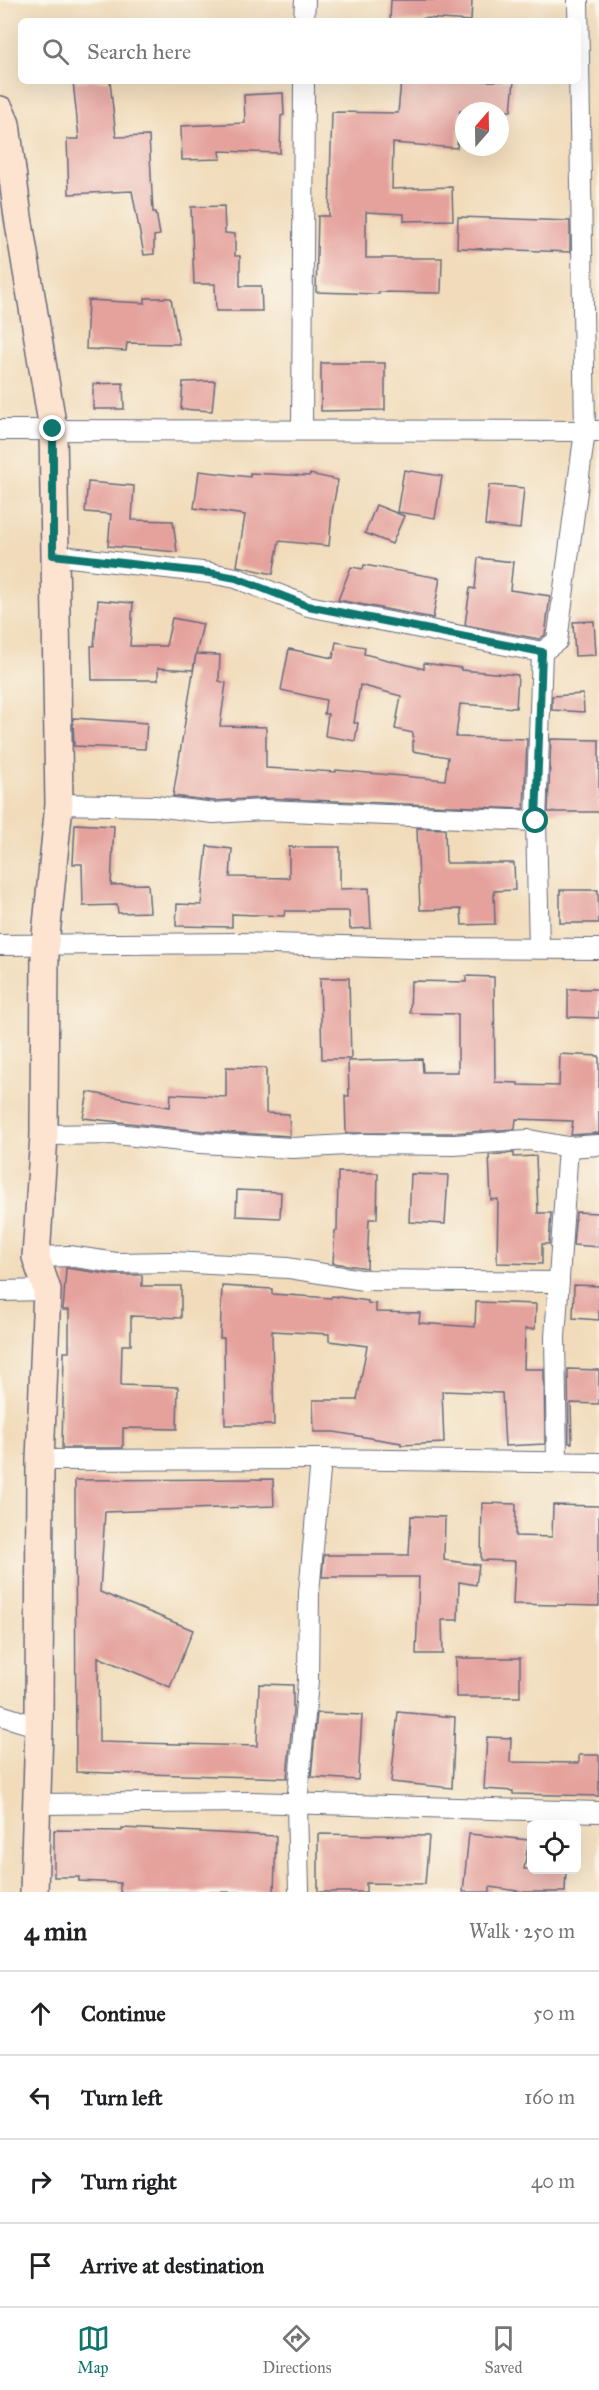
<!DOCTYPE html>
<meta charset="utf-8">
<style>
:root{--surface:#fff;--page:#f2f2f2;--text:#202124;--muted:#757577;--line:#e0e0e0;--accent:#0f766e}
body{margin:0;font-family:"IM FELL Great Primer",serif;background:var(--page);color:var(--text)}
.controls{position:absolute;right:18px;bottom:18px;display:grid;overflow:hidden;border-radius:9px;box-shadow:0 6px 24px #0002}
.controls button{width:54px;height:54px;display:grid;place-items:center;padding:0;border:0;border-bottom:2px solid var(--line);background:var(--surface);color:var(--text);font:30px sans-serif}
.compass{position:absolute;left:455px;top:102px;width:54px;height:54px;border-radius:50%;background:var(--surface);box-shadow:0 6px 24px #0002;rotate:20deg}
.stop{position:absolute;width:18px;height:18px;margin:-14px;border:4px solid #0f766e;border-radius:50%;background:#fff}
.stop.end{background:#0f766e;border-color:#fff;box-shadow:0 2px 6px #0008}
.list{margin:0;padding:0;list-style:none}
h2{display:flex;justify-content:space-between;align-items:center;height:78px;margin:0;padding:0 24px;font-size:26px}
h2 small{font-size:20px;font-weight:400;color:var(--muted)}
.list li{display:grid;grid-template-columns:39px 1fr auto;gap:18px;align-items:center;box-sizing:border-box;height:84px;padding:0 24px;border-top:2px solid var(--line)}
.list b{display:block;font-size:22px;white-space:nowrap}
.list em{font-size:20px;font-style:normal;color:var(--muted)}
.icon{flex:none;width:33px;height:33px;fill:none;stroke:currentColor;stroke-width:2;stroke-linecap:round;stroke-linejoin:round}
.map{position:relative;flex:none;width:599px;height:1892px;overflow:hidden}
.search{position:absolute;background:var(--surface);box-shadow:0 6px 24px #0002;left:18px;right:18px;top:18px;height:66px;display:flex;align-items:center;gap:15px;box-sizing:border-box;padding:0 21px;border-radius:9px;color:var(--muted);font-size:22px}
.sheet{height:414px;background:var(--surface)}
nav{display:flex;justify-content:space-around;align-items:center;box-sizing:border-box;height:84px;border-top:2px solid var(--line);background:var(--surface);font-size:16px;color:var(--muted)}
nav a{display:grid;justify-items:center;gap:3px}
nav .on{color:var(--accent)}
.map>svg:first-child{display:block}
</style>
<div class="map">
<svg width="599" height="1892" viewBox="0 0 599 1892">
<rect width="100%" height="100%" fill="#fbf7ec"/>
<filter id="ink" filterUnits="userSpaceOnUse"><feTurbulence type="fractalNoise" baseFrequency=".0167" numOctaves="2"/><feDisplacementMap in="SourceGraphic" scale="12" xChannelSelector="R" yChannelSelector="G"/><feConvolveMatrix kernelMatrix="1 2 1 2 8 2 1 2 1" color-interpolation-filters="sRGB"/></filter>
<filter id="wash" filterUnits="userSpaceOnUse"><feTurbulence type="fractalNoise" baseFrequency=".008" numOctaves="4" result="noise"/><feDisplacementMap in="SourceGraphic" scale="24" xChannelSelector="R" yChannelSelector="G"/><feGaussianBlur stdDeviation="1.35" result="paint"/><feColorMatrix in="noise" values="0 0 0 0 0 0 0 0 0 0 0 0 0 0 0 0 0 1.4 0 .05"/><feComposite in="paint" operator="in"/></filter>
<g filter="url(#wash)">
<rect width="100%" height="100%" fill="#f1dbba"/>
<g id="blocks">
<g fill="#e5a29d">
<polygon points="391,0 472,0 471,21 424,18 424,21 390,21"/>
<polygon points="73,81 110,81 116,137 149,136 153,212 156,212 160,235 154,236 154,254 144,255 132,191 69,194 67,139 79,139"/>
<polygon points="401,81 514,81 511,111 460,111 457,148 393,143 392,189 452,187 453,220 404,221 404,214 366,212 366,258 442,258 441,293 379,292 379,294 316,292 318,216 329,216 332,112 398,113"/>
<polygon points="283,93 284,115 281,116 280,153 220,151 221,159 182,160 181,126 245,123 244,95"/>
<polygon points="224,206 225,233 235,234 235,256 240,256 240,286 261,286 262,311 216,311 215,284 194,284 191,207"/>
<polygon points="458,217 570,221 570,252 457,248"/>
<polygon points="145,298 171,298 179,344 127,343 126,351 86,349 88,300 145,303"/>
<polygon points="321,363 385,363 385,410 321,411"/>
<polygon points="215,381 212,411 181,409 183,382"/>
<polygon points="123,383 124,409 93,409 93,384"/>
<polygon points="404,470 442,476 435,518 397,512"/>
<polygon points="199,471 250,477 250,473 309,476 310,474 338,480 332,512 329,546 279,541 273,574 237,566 245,515 194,508"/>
<polygon points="88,482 134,486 132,520 173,521 177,552 108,546 111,514 85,512"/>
<polygon points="489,485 524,488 520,529 485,525"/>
<polygon points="376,505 404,516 392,544 365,533"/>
<polygon points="478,558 513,562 510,590 550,596 545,635 539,639 465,625 470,588 475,589"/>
<polygon points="364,565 440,578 433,618 338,600 351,567 363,569"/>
<polygon points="98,600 133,603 130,646 166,646 172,618 203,624 196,654 220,655 219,681 226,683 220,726 266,727 266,768 336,772 336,770 445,780 448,757 413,751 413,733 395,729 401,696 360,685 354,723 358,723 355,741 325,736 328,714 324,714 326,700 281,690 289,649 333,658 336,642 365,647 364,654 424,669 424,663 461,668 461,670 518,675 516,708 460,704 456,737 527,739 524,809 264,798 214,801 173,796 196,654 193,670 158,668 158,680 92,680 91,646 94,646"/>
<polygon points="594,621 596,655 575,656 573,622"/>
<polygon points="583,694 584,712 552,710 552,696"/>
<polygon points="73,718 147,723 145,749 74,746"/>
<polygon points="551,739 599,740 599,812 548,812"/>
<polygon points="75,824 114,826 111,885 148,884 150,912 118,913 117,905 83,906 82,864 73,864"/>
<polygon points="417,828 445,829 446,863 514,863 515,890 494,891 495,924 462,925 461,909 420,910"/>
<polygon points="207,846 232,849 230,877 289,878 289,847 340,847 340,889 369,888 371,928 350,929 349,911 285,911 284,916 232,914 232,927 176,926 177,904 201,905"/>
<polygon points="560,890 598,890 599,923 560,923"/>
<polygon points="466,976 494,977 495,1082 518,1083 518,1085 559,1086 560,1054 599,1056 599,1133 571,1135 573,1121 516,1119 515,1129 454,1133 346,1133 345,1096 349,1096 348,1061 422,1059 423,1072 458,1072 458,1014 410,1013 411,981 466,982"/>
<polygon points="320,978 349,978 351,1059 322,1059"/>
<polygon points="568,989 599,989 599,1018 568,1017"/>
<polygon points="226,1067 266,1068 266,1113 289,1114 290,1136 201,1131 83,1118 88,1092 170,1107 171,1094 226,1097"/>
<polygon points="514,1153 514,1157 536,1156 538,1213 551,1213 549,1244 542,1244 542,1264 497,1263 498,1199 491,1200 489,1155"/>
<polygon points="338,1172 378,1173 377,1219 369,1219 367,1268 333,1263 335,1231 337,1231"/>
<polygon points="411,1174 448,1175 445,1224 409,1222"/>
<polygon points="237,1190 281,1192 280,1218 236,1216"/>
<polygon points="576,1212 599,1213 599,1247 573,1245"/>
<polygon points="66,1268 114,1275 142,1275 142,1286 181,1286 181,1318 131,1316 131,1345 122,1345 121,1385 178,1387 177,1429 123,1428 123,1448 62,1448 64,1352 69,1352 69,1310 63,1310"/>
<polygon points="574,1285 599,1286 599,1320 573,1318"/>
<polygon points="222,1286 272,1289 272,1294 331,1298 332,1296 368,1301 368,1303 376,1304 376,1312 420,1313 419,1323 475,1327 476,1302 536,1304 535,1329 525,1329 524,1369 544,1369 545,1444 505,1446 502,1393 442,1391 444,1443 401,1445 401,1443 334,1432 314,1432 313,1400 357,1400 367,1346 329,1341 329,1334 272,1331 274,1425 225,1425 224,1338 220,1338"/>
<polygon points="568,1369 599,1370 599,1404 571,1403 572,1443 569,1443"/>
<polygon points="273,1479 274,1506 105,1512 100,1592 193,1630 170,1687 98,1657 99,1742 257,1746 259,1684 293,1685 293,1711 287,1778 76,1772 75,1480"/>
<polygon points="482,1503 516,1504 515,1536 552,1537 553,1505 599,1506 599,1606 513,1604 515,1561 481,1560"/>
<polygon points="411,1516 445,1517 444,1560 479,1565 476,1585 459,1582 458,1620 442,1620 443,1654 416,1654 419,1577 322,1577 324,1555 409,1555"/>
<rect x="456" y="1658" width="64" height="39"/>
<polygon points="398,1712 455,1717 452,1788 391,1782"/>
<polygon points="317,1713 362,1715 358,1780 311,1777"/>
<polygon points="487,1737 511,1738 510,1762 579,1763 579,1755 599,1755 599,1796 513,1794 513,1791 484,1789"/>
<polygon points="122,1828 276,1836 274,1892 120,1892 120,1883 79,1881 79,1877 54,1877 54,1830 122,1831"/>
<polygon points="318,1834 429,1836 425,1884 366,1883 366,1892 318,1892"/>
<polygon points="469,1834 529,1840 524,1869 566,1869 565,1892 524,1892 490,1887 490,1892 463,1892"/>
</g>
</g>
</g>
<g filter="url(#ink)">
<use href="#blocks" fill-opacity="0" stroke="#666b7e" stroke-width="1.5"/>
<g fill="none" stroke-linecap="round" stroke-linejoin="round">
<g stroke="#666b7e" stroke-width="22">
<g id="street">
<polyline points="304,21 305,0"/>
<polyline points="0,430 599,431"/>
<polyline points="302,430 304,81"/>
<polyline points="53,555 210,573 236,578 308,606 542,652 557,641 585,431 578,0"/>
<polyline points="59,804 155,806 214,813 264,810 536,821"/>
<polyline points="0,945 241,943 411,948 599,949"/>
<polyline points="539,948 536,821 542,652"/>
<polyline points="44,1135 116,1134 200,1143 293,1148 364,1144 454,1145 529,1140 568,1147 599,1145"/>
<polyline points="36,1257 69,1256 116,1263 172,1262 288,1268 362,1280 559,1282"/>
<polyline points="0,1291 47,1290"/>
<polyline points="40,1460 321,1459 599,1463"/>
<polyline points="557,1462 555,1337 568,1147"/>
<polyline points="0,1715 39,1727"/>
<polyline points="37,1804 250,1802 599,1812"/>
<polyline points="299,1892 297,1804 308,1681 309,1593 321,1459"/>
</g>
</g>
<g stroke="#666b7e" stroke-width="30">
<polyline id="secondary" points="0,110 6,124 18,217 53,429 59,804 45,945 44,1135 36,1257 47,1290 40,1460 39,1727 34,1892"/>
</g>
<use href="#street" stroke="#fff" stroke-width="20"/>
<use href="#secondary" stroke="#fde4d1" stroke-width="27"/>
</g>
</g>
<g fill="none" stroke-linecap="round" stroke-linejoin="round" filter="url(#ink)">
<polyline stroke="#0f766e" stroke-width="8" points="53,429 53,555 210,573 236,578 308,606 542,652 536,821"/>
</g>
</svg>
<div class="controls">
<button><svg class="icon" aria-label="locate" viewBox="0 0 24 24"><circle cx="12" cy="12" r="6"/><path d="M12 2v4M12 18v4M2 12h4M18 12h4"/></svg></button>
</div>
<svg class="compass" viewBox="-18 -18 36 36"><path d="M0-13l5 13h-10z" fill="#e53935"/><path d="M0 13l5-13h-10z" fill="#757577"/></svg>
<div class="stop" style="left:536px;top:821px"></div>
<div class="stop end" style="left:53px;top:429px"></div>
<div class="search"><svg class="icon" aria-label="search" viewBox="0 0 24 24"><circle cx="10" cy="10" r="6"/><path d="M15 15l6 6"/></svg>Search here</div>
</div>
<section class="sheet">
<h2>4 min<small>Walk · 250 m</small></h2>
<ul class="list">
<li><svg class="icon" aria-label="ahead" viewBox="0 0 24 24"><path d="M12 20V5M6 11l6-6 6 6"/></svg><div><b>Continue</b></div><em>50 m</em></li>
<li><svg class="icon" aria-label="left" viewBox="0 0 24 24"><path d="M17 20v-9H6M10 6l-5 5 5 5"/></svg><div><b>Turn left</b></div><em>160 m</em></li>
<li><svg class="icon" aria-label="right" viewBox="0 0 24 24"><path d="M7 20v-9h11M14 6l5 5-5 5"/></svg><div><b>Turn right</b></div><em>40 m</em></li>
<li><svg class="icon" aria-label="arrive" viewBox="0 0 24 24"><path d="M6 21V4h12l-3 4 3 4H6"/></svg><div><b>Arrive at destination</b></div></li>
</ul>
</section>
<nav>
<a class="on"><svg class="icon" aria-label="map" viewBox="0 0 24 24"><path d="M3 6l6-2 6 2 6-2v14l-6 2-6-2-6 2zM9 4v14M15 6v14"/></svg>Map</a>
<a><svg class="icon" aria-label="directions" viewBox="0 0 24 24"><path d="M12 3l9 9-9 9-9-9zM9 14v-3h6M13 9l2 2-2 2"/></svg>Directions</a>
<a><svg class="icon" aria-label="saved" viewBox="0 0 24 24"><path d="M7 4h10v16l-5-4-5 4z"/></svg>Saved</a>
</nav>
